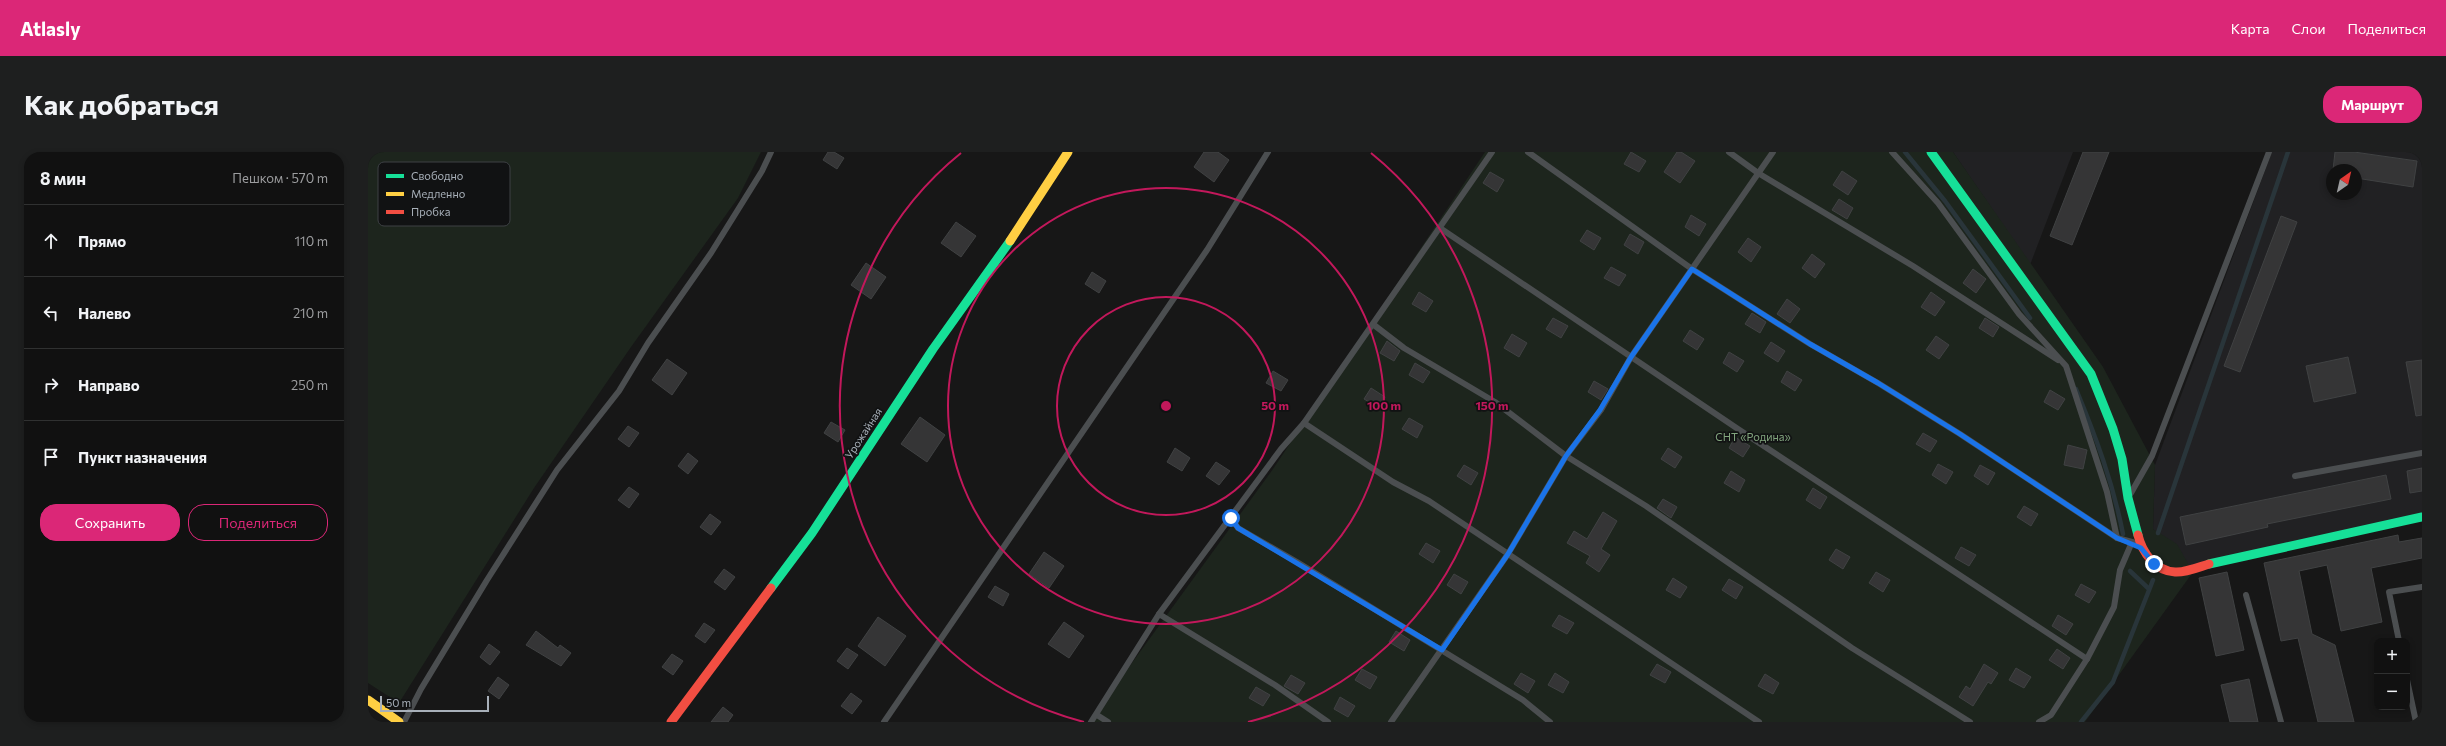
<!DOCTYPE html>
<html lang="ru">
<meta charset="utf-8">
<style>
:root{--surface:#111;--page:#1e1f1f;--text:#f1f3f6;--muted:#9c9d9f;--line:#303131;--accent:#db2777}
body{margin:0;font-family:Commissioner,sans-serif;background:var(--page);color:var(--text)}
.controls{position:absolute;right:12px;bottom:12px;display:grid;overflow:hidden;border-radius:8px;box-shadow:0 2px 6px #0003}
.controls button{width:36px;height:36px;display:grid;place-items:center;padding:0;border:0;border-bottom:1px solid var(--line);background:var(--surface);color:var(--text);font:20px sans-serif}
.compass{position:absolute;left:1958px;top:12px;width:36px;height:36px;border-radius:50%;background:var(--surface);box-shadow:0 2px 6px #0003;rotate:34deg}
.scale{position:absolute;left:12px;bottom:10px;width:109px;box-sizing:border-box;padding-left:4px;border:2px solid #a8b0b9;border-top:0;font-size:11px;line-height:14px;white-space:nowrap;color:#a8b0b9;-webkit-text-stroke:3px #111213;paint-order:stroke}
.stop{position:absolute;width:12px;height:12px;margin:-9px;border:3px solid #1a73e8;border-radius:50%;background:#fff}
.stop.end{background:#1a73e8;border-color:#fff;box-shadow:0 1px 4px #0008}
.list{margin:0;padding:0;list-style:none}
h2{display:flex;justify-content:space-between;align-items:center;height:52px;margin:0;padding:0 16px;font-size:17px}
h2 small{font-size:13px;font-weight:400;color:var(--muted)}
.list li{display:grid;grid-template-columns:26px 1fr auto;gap:12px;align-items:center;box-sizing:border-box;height:72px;padding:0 16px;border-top:1px solid var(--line)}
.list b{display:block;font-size:15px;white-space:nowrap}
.list em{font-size:13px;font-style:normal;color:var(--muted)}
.actions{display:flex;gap:8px;padding:12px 16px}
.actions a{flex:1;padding:9px 0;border:1px solid var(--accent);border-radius:16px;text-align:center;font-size:14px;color:var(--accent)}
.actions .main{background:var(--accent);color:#fff}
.icon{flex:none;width:22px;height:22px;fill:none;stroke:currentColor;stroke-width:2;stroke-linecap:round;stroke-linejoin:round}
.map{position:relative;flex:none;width:2054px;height:570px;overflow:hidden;border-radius:16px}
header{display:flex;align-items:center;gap:24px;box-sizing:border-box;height:56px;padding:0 20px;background:var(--accent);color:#fff}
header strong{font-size:19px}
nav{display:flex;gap:22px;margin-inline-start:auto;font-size:14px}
.intro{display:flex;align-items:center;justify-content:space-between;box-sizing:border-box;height:96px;padding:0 24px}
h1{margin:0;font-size:28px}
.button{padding:10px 18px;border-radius:16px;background:var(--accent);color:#fff;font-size:14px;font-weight:700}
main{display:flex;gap:24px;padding:0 24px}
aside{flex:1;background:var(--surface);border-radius:16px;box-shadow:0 2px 6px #0003}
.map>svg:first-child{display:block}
</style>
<header>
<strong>Atlasly</strong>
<nav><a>Карта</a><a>Слои</a><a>Поделиться</a></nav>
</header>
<div class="intro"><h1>Как добраться</h1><a class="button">Маршрут</a></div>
<main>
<aside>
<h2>8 мин<small>Пешком · 570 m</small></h2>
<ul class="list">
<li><svg class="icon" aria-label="ahead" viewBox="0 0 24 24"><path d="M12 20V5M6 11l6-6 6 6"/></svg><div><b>Прямо</b></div><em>110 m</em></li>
<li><svg class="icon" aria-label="left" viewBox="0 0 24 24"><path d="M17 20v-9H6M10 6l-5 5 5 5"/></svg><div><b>Налево</b></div><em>210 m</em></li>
<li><svg class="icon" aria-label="right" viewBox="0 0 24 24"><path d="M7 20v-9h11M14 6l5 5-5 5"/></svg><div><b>Направо</b></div><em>250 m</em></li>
<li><svg class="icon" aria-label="arrive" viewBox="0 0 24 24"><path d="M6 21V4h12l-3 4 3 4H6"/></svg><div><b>Пункт назначения</b></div></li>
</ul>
<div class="actions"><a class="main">Сохранить</a><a>Поделиться</a></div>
</aside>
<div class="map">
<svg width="2054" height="570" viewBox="0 0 2054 570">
<rect width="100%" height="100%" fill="#171717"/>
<g fill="#212123" fill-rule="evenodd">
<polygon points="1585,0 1705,0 1662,113 1633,70"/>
<path d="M1904 0H2054V367L1825 420 1785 377 1787 313ZM1964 18H1988V42H1964Z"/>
</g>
<g fill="#1d251d">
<polygon points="0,0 393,0 370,46 263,195 166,336 31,551 0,531"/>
<polygon points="1117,0 1585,0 1735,215 1787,313 1785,377 1809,392 1825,420 1717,570 721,570 905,317"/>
</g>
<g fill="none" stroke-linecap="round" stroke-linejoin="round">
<g stroke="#29353a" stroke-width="4.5">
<polyline points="1537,0 1577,49 1662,166"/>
<path d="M1708 237C1728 285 1745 331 1755 382"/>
<polyline points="1790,381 1920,0"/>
<polyline points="1762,419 1781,437"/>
<polyline points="1713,570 1745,530 1785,428"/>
</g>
</g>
<g fill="#353536" stroke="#404243">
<polygon points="460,0 466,0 476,6 469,17 455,8"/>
<polygon points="836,0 850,0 861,8 846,30 826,15"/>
<polygon points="1263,0 1278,9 1271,20 1256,12"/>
<polygon points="1309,0 1313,0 1327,9 1312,31 1296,20"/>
<polygon points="1715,0 1741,0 1704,93 1682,84"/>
<polygon points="1967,0 1986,0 2049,9 2045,35 1988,26 1988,18 1965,18"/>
<polygon points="1474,19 1489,29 1480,43 1465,33"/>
<polygon points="1122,20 1136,28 1129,40 1115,31"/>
<polygon points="1471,47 1485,56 1479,67 1464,58"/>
<polygon points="1323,63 1338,72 1331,84 1317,75"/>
<polygon points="1913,64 1929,70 1872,220 1856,214"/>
<polygon points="588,70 608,84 593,105 573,91"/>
<polygon points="1219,78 1233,86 1226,98 1212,89"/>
<polygon points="1262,82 1276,90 1270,102 1256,93"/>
<polygon points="1380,86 1393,95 1383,110 1370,100"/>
<polygon points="1444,102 1457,112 1447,126 1434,116"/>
<polygon points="498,111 518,125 503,147 483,133"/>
<polygon points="1243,115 1258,123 1251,134 1236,126"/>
<polygon points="1605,117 1618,127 1608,141 1595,131"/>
<polygon points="724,120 738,129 731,141 717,132"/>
<polygon points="1051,140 1065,149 1058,160 1044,152"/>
<polygon points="1563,140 1577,150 1567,164 1553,155"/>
<polygon points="1419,147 1432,157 1422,171 1409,162"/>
<polygon points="1384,161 1398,170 1392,181 1377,172"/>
<polygon points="1185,166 1200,174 1193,186 1178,177"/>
<polygon points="1617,166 1631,175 1625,185 1611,176"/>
<polygon points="1322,178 1336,187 1329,198 1315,189"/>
<polygon points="1144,182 1159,191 1151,205 1136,196"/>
<polygon points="1568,184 1581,193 1571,207 1558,198"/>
<polygon points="1019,189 1032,199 1026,209 1012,201"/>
<polygon points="1403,190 1417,199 1410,210 1396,201"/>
<polygon points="1361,200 1376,209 1369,220 1355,211"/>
<polygon points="1980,205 1988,241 1946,250 1938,214"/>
<polygon points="299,207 319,221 304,243 284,228"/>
<polygon points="2054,208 2054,263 2048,264 2038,210"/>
<polygon points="1047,211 1062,220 1055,231 1041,223"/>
<polygon points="905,219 920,228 913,239 898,231"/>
<polygon points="1419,219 1434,228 1427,239 1413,230"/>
<polygon points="1226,229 1240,237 1233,248 1220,240"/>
<polygon points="1003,236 1017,245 1011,256 996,247"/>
<polygon points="1682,238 1697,247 1690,258 1676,250"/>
<polygon points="552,265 577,283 559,310 533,292"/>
<polygon points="1041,266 1055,274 1049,286 1034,277"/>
<polygon points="463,270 477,278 470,290 456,281"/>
<polygon points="260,274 271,281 261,295 250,287"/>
<polygon points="1555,281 1569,289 1562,300 1548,292"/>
<polygon points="1367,285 1382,294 1375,305 1361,296"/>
<polygon points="1700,293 1719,298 1715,317 1696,313"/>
<polygon points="807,296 822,306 814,319 799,310"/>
<polygon points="1300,296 1314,305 1307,316 1293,307"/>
<polygon points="320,301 330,309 320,322 310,314"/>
<polygon points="848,310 862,319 851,333 838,324"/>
<polygon points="1570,312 1585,320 1578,332 1564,323"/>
<polygon points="1096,313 1110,321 1103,333 1089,324"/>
<polygon points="1612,313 1627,321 1620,333 1606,324"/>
<polygon points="2054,316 2054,339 2042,341 2039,319"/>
<polygon points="1363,319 1377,328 1371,340 1356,331"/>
<polygon points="2018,323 2023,347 1899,372 1900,375 1818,393 1812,365"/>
<polygon points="261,335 271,342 261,356 250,348"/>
<polygon points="1445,336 1459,345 1452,357 1438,348"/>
<polygon points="1295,347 1309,355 1303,366 1289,356"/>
<polygon points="1656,354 1670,362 1663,374 1649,365"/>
<polygon points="1235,360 1249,369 1233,397 1242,403 1231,420 1218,411 1222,404 1199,391 1206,379 1219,387"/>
<polygon points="342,362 353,370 343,383 332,375"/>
<polygon points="2030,383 2031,390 2054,386 2054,406 2003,416 2014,470 1973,479 1959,413 1931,419 1944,482 1967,493 1986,570 1950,570 1930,486 1913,489 1896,411"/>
<polygon points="1058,391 1072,399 1065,411 1051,402"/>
<polygon points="1593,395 1608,403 1601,414 1587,406"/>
<polygon points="1468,397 1482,405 1475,417 1461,408"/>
<polygon points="676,400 696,414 681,436 661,422"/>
<polygon points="356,417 367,425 357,438 346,430"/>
<polygon points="1508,420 1522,428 1515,440 1501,431"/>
<polygon points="1859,420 1876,498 1848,504 1831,426"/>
<polygon points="1086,422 1100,430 1093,442 1079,433"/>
<polygon points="1305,426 1319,435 1312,446 1298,438"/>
<polygon points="1361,427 1375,435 1368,447 1354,438"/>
<polygon points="1713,432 1728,440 1721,451 1707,443"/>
<polygon points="627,434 641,442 635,454 620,445"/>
<polygon points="1191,463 1206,471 1199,482 1184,474"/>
<polygon points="1690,463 1705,472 1698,483 1684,474"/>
<polygon points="510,465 538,484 517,514 490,494"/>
<polygon points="696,470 716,484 701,506 680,492"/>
<polygon points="336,471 347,478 337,491 327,484"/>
<polygon points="168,479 190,496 192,493 203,501 193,514 158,493"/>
<polygon points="1028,479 1042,488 1036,499 1021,490"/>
<polygon points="121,492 132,500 122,513 112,505"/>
<polygon points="479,496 490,503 480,517 469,509"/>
<polygon points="1689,497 1702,506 1695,517 1681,508"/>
<polygon points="304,502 315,509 305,523 294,515"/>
<polygon points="1289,512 1303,520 1297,531 1282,523"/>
<polygon points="1616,512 1630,521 1623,532 1620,530 1605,554 1591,545 1598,534 1602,537"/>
<polygon points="1648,516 1663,525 1656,536 1641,528"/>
<polygon points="994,517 1009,525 1002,537 987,528"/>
<polygon points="1153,521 1167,529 1160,541 1146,532"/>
<polygon points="1187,521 1201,530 1195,541 1180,533"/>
<polygon points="1397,522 1411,531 1405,542 1390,534"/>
<polygon points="923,523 937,531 930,542 916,534"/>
<polygon points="130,525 141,533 131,547 120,539"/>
<polygon points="1881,527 1890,570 1862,570 1853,533"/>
<polygon points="888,535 902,543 895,554 881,546"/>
<polygon points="483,541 494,549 484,562 473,554"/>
<polygon points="972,545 987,554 980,565 966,557"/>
<polygon points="355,555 365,563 360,570 343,570"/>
</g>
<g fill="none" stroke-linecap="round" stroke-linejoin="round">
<g stroke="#4b4e50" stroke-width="6">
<polyline points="1160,0 1324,117 1442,192 1510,231 1592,282 1749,386 1764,390"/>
<polyline points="1361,0 1390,21 1545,114 1690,208"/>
<polyline points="1524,0 1570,51 1651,162 1698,214 1739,340 1749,386"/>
<polyline points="1072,76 1370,277 1719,507"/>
<polyline points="1006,173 1036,196 1127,250 1198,304 1278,354 1484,496 1602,570"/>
<polyline points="936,271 1025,330 1061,349 1391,570"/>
<polyline points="1927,324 2054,301"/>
<polyline points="1763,341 1784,304 1901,0"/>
<polyline points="863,366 870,376 929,410 1155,548 1182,570"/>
<polyline points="1878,443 1913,570"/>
<polyline points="791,462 907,533 960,570"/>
<polyline points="2031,489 2021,440 2054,435"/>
<polyline points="2039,528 2048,570"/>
<polyline points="729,563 740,570"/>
<polyline points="36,570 53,537 119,428 189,318 251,239 280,191 343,101 394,19 403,0"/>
<polyline points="516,570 839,98 900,0"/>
<polyline points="723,570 791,462 913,297 936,271 1124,0"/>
<polyline points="1023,570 1140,402 1198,304 1233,258 1263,205 1405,0"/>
<polyline points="1671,570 1683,563 1719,507 1746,455 1752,418 1764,390 1767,392"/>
</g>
<g stroke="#16e098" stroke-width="9">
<polyline points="1563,0 1723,222 1745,277 1754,307 1760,346 1770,383"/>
<polyline points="1841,412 2054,365"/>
<polyline points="403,436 444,381 565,197 642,89"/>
</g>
<g stroke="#ffcf43" stroke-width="9">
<polyline points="642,89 700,0"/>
<polyline points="0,548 31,570"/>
</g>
<g stroke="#f24e42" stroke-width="9">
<path d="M1770 383C1774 400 1787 419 1807 420 1817 421 1831 415 1841 412"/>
<polyline points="303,570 403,436"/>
</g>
</g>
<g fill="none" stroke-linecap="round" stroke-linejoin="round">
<polyline stroke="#1a73e8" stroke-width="5" points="863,366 870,376 1074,498 1140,402 1198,304 1232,258 1263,205 1324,117 1442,192 1510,231 1592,282 1749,386 1773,396 1786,412"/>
</g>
<g fill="none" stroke="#c2185b" stroke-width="2">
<circle cx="798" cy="254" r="109"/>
<circle cx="798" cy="254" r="218"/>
<path d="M716 570A326 326 0 0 1 593 1M1003 1A326 326 0 0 1 880 570"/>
</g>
<g text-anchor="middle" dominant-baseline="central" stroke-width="3.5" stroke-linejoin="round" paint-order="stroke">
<g font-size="11" fill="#a8b0b9" stroke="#111213">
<text transform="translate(495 281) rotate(-57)">Урожайная</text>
</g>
<g font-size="11" fill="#82a57e" stroke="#111213">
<text x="1385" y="284">СНТ «Родина»</text>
</g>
</g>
<rect x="10" y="10" width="132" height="64" rx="6" fill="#111213" stroke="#3e4145" stroke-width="1"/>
<rect x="18" y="22" width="18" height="4" fill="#16e098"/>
<rect x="18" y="40" width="18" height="4" fill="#ffcf43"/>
<rect x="18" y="58" width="18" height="4" fill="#f24e42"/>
<g font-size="11" fill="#a8b0b9">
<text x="43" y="28">Свободно</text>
<text x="43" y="46">Медленно</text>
<text x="43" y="64">Пробка</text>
</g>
<circle cx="798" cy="254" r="6" fill="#c2185b" stroke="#111213" stroke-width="2"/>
<g font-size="12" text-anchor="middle" font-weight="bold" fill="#c2185b" stroke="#111213" stroke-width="3.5" stroke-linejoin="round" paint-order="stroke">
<text x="907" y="258">50 m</text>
<text x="1016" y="258">100 m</text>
<text x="1124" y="258">150 m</text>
</g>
</svg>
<div class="controls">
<button>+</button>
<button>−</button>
</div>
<svg class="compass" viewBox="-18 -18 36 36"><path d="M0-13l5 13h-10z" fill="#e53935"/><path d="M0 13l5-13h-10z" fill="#9c9d9f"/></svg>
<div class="scale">50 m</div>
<div class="stop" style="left:863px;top:366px"></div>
<div class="stop end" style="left:1786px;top:412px"></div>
</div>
</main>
